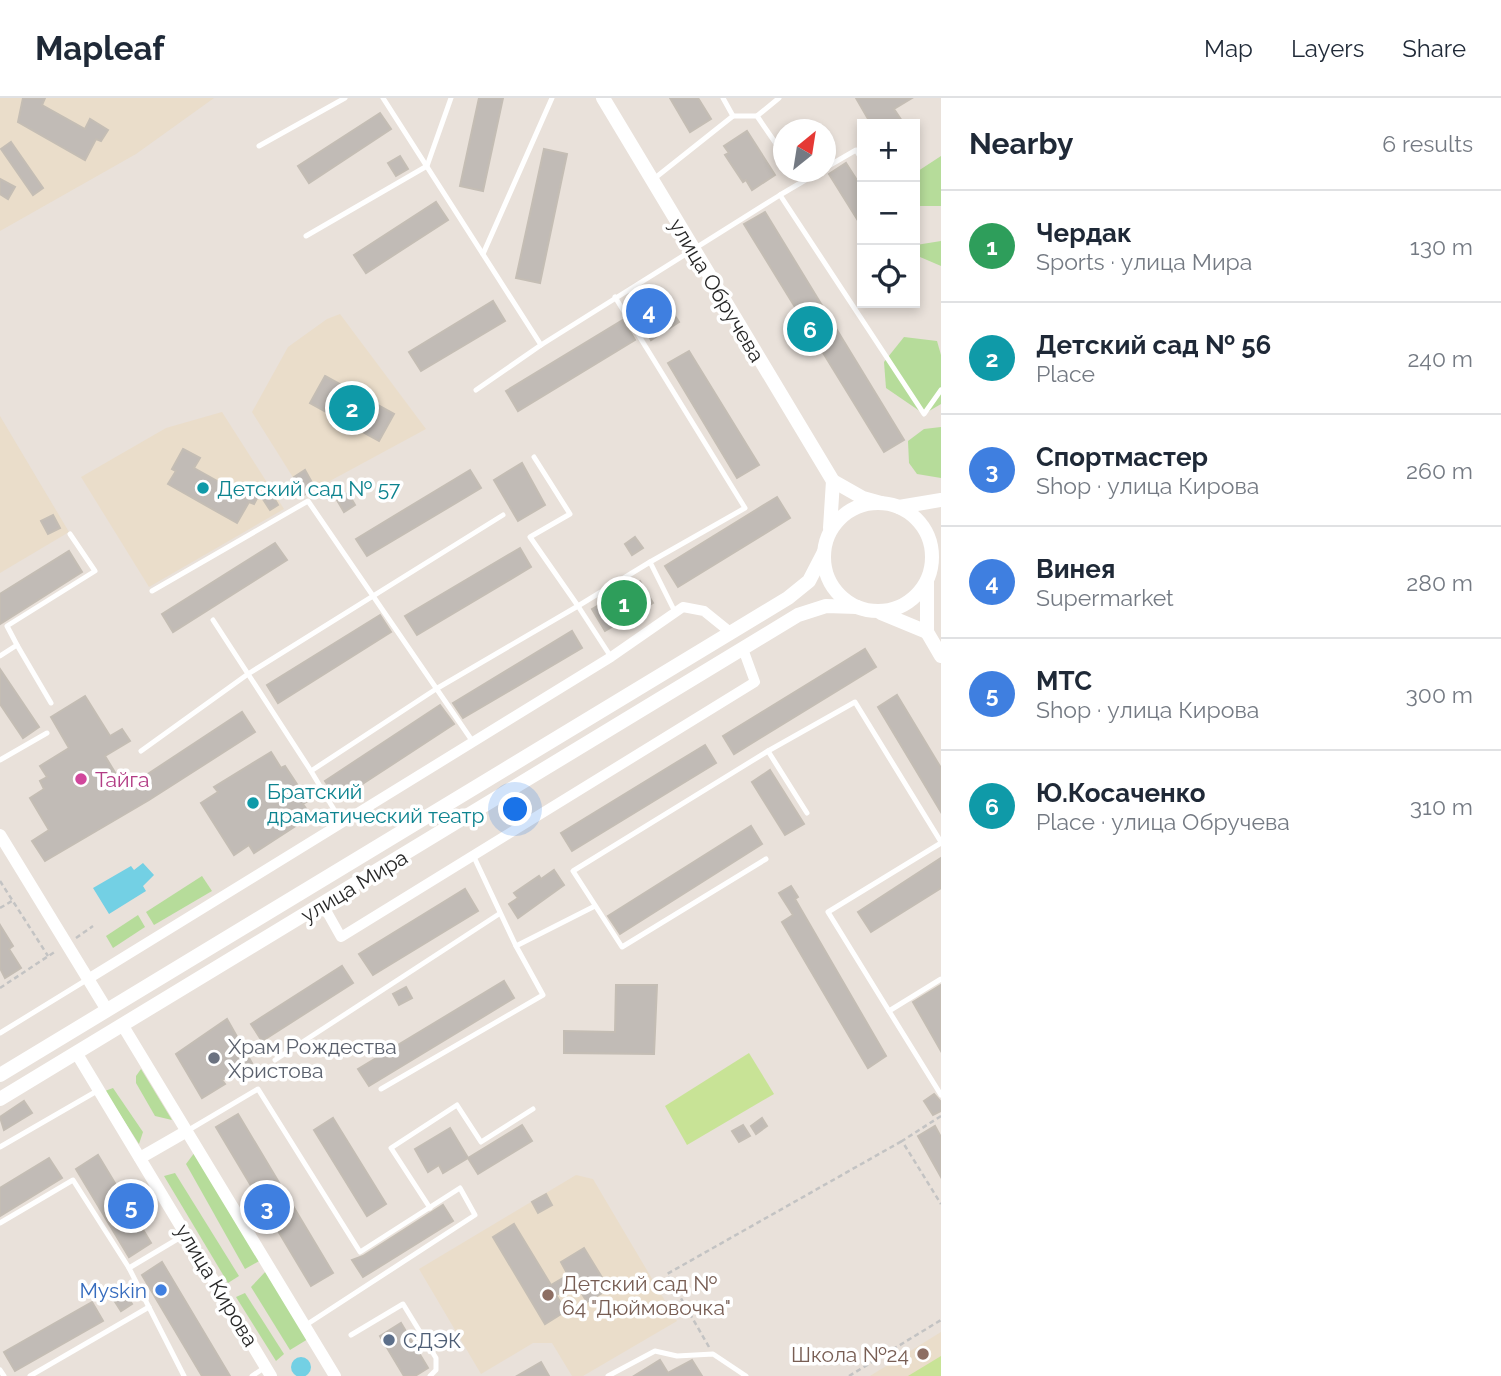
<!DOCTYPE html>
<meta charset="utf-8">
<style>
:root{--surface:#fff;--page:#f6f6f7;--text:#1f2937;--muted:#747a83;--line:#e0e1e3;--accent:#4471eb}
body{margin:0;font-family:Raleway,sans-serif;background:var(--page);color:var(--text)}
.controls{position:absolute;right:21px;top:21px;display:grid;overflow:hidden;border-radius:0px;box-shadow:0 4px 10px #0003}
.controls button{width:63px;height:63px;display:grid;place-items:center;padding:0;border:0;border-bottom:2px solid var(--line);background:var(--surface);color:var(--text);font:35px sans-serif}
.compass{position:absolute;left:773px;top:21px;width:63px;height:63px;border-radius:50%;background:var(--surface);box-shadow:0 4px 10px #0003;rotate:30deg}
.you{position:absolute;left:516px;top:712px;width:24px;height:24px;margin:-18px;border:5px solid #fff;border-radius:50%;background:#1a73e8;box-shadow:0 0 0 10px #1a73e833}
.badge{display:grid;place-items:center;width:46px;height:46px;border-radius:50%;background:var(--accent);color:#fff;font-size:23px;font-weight:700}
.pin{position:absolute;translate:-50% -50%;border:4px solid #fff;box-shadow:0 2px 7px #0006}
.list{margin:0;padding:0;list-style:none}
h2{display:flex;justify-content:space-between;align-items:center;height:91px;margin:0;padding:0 28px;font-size:30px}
h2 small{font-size:23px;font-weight:400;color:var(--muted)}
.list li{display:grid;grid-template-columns:46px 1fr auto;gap:21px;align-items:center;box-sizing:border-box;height:112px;padding:0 28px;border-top:2px solid var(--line)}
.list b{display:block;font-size:26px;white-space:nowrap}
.list p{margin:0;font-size:23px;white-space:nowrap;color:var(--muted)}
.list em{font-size:23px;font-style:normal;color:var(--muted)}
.icon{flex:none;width:38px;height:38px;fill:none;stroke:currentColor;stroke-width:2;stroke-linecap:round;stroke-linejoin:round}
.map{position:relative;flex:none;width:941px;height:1278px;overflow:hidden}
header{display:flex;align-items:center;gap:42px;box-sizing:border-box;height:98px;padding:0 35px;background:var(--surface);border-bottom:2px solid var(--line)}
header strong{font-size:33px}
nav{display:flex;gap:38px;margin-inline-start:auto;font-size:24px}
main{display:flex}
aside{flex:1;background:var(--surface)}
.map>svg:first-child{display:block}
</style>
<header>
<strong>Mapleaf</strong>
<nav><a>Map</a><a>Layers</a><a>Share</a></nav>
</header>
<main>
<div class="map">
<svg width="941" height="1278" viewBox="0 0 941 1278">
<rect width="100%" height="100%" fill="#e9e1da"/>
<g fill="#eaddca">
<polygon points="0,0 214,0 136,56 0,133"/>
<polygon points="340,216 426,331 304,397 252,314 288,249 327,221"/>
<polygon points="222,314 284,411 149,489 81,379 166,330"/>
<polygon points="0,318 69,434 0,475"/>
<polygon points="576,1077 593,1081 677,1223 583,1278 572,1278 552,1245 533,1245 481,1276 419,1171"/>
<polygon points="941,1234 941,1278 870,1278"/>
</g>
<g fill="#b6dc9a">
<polygon points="941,58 941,108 915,108 915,75"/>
<polygon points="941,143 941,168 920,159 916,147"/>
<polygon points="904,239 937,243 941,257 941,306 924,316 886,290 884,264"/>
<polygon points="941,329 941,380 917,376 909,365 908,343 924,331"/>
<polygon points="202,778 212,793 154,827 146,814"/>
<polygon points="138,817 145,829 113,850 106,838"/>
<polygon points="141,971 172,1022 155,1018 136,985 136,978"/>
<polygon points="113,990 143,1034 139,1046 105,993"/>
<polygon points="195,1054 261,1162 245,1171 186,1066"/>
<polygon points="175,1075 239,1178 228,1185 164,1078"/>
<polygon points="267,1172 308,1241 290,1252 251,1189"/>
<polygon points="245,1195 284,1256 276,1263 236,1199"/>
</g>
<g fill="#c8e396">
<polygon points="749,955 774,996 687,1047 665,1008"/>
<polygon points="941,1258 941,1278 908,1278"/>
</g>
<g fill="#73d0e4">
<polygon points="143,765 154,777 143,788 146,793 109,816 93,790 131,768 134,772"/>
<circle cx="301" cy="1269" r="10"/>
</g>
<g fill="#c1bbb6" stroke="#c4bdb4" stroke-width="2">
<polygon points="23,0 45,0 42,7 85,31 90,21 108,32 101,43 96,41 85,62 18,24"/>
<polygon points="479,0 503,0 483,93 460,88"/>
<polygon points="670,0 698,0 711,21 690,34"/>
<polygon points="856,0 912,0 894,11 904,26 871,26"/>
<polygon points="380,15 391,31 309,85 298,68"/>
<polygon points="747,33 775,77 752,92 746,82 743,84 725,57 729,55 724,48"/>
<polygon points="11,44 43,90 33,97 1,51"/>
<polygon points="544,51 567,56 540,185 516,180"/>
<polygon points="400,58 408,71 396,78 388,65"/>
<polygon points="846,65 862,90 862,129 829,76"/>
<polygon points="0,81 15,89 8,101 0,96"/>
<polygon points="436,104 448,122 366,175 354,157"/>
<polygon points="765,114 904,342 884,354 744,126"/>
<polygon points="660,195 679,224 651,242 647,235 644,236 633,212"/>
<polygon points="493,203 505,223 421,273 409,254"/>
<polygon points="623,222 635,242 518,313 506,293"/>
<polygon points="689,253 759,367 737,380 668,265"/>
<polygon points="325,278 394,316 379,343 310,305"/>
<polygon points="183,351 200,360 194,370 237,394 242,385 260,395 254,406 249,404 237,425 168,386 176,373 172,371"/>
<polygon points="522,365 545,407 518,423 494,382"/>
<polygon points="305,372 315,390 304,397 294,379"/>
<polygon points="470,372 481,390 367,458 356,441"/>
<polygon points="270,393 278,407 270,412 261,398"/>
<polygon points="348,395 355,407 344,414 337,402"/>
<polygon points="777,399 790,420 678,489 665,468"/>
<polygon points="53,417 60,430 48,436 41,423"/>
<polygon points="635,439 643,450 632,457 625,446"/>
<polygon points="275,445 287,462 173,534 162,516"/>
<polygon points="520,450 531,469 417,537 405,518"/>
<polygon points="69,453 82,474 0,526 0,496"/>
<polygon points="640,483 653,505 605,533 592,511"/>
<polygon points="380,517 391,534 278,605 267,587"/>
<polygon points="572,533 582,550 463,620 453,605"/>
<polygon points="865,551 876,569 734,656 723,638"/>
<polygon points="0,571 39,629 23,640 0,606"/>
<polygon points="897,597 941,670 941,714 878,609"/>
<polygon points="85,598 110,638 122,631 130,643 105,658 125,691 242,614 255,634 149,702 45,763 32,743 49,732 30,700 44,691 40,683 47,679 40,668 69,650 51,619"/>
<polygon points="440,607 454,626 338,702 325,683"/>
<polygon points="705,647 716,665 572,753 561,735"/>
<polygon points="271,654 281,670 285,668 308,703 303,706 311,718 254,755 249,747 234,757 201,705 218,694 214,689"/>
<polygon points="770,672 804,726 785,737 752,684"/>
<polygon points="751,728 762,746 620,836 608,818"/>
<polygon points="941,760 941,790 871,834 858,814"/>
<polygon points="554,772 564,787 518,820 509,806 518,800 514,795 539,778 541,781"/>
<polygon points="791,788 798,799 795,801 886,958 868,970 782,824 793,817 779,795"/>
<polygon points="465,791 478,813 373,877 359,856"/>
<polygon points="0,827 13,848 9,851 21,870 5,880 0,870"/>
<polygon points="342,868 353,885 262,943 251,926"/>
<polygon points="504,883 514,900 369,988 358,971"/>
<polygon points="616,887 657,887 654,956 564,955 564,933 615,934"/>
<polygon points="941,887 941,953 913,904"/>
<polygon points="406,889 412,900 399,907 393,896"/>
<polygon points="227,921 252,965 222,982 225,986 202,1000 176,956"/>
<polygon points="934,996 941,1004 941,1013 933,1017 924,1003"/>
<polygon points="24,1003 32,1015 4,1032 0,1019"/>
<polygon points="238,1016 333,1175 311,1188 216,1029"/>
<polygon points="333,1020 386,1106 367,1118 314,1032"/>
<polygon points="762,1020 767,1028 756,1036 751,1028"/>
<polygon points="522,1027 532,1043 478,1076 468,1060"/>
<polygon points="743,1027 750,1038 739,1044 732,1033"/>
<polygon points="935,1028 941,1039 941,1079 918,1038"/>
<polygon points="450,1030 468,1060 443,1075 439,1067 428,1074 415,1051"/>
<polygon points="98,1057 151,1145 129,1159 76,1071"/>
<polygon points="49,1060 62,1080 0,1118 0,1090"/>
<polygon points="546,1096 552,1107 538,1115 532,1104"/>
<polygon points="443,1107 453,1123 363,1179 352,1162 363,1158"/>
<polygon points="514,1126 551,1187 568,1177 561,1164 584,1150 609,1191 587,1204 576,1186 556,1197 566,1213 545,1226 493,1139"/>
<polygon points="162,1164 230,1278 202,1278 142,1177"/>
<polygon points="123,1192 132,1206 121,1213 112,1199"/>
<polygon points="92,1204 103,1223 15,1273 4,1254"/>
<polygon points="401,1225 428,1270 415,1278 404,1278 380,1238"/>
<polygon points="660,1262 668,1275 692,1262 702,1278 634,1278"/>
<polygon points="541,1264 549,1278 517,1278"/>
</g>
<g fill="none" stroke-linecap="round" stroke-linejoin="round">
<g stroke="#c3c3c3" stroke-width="2.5" stroke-dasharray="5 3.5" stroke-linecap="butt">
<polyline points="0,783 48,858"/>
<polyline points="0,810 12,803"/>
<polyline points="76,840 93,828"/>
<polyline points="0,890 56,853"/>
<polyline points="941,1018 902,1043 941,1106"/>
<polyline points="709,1249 667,1176 902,1043"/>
<polyline points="849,1278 941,1222"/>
</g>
<g stroke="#fff" stroke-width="5">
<polyline points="383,0 541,247 780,97"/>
<polyline points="723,0 733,18"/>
<polyline points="757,18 779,0"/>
<polyline points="259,48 345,0"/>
<polyline points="825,70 856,52 862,62"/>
<polyline points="819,74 780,97 924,316 941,292"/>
<polyline points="655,80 733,18 757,18 783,56"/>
<polyline points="306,138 427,68 451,0"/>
<polyline points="915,145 916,147"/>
<polyline points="483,156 552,0"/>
<polyline points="615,199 745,410 650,464 675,514"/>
<polyline points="476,292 541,247"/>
<polyline points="152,493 308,403 473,644"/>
<polyline points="213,522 311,673"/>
<polyline points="17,547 51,605"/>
<polyline points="0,558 17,547 7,528 95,473 70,436"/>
<polyline points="611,559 578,508 650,464"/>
<polyline points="141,653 248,576 503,417"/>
<polyline points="0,662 47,635"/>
<polyline points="807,715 768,653 855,604 941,744"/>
<polyline points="342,725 311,673 436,591 578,508 530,439 570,416 534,359"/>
<polyline points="473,757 516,848"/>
<polyline points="766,761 622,849 573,773 768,653"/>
<polyline points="941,881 889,913 941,997"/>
<polyline points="889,913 828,814 941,745"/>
<polyline points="0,935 88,881"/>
<polyline points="275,962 499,816"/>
<polyline points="381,991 543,897 516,848 595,808"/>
<polyline points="187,1033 258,991 360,1154 460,1090 475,1117 306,1227"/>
<polyline points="0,1049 97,993"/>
<polyline points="430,1110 391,1050 457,1007 481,1044 533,1011"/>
<polyline points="0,1125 73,1082 129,1170"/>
<polyline points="351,1237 403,1206 436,1260 436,1272 430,1278"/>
<polyline points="0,1272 4,1278"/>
<polyline points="30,1278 149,1209"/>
<polyline points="184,1278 129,1170 186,1136"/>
<polyline points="252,1278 264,1270"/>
<polyline points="608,1278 655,1253 677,1258 713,1256 746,1278"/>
</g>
<g stroke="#fff" stroke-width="10">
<polyline points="323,807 341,839 755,584 743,551"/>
<polyline points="88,881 611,559 683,509 704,513 730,534"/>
</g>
<g stroke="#fff" stroke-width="12">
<polyline points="0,737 107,912"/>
<polyline points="123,928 335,1278"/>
<polyline points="77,956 271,1278"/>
<polyline points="140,1060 187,1033"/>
</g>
<g stroke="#fff" stroke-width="14">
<polyline points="603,0 833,383 863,400 881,405"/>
<circle cx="878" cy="459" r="54"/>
<polyline points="899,409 941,402"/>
<polyline points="830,430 833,383"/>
<polyline points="927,483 927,534 941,558"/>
<polyline points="881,515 927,534"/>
<polyline points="0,977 788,500 809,483 824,454"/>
<polyline points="0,1001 798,517 826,508 857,509"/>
</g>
</g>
<g fill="#0f9aa8" stroke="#fff" stroke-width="2.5">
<circle cx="203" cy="390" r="7"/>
<circle cx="253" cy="705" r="7"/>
</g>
<circle fill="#d1479c" stroke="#fff" stroke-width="2.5" cx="81" cy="681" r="7"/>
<circle fill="#6b7280" stroke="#fff" stroke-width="2.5" cx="214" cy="960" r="7"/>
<circle fill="#3f7fe0" stroke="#fff" stroke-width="2.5" cx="161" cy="1192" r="7"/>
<g fill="#8d6e63" stroke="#fff" stroke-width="2.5">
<circle cx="548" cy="1197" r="7"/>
<circle cx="923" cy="1256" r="7"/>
</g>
<circle fill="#5c6f8a" stroke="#fff" stroke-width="2.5" cx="389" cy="1242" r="7"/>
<g text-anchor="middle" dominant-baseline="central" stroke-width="7" stroke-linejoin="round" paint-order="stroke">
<g font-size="21" fill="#272727" stroke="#fff">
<text transform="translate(717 192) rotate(59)">улица Обручева</text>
<text transform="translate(354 788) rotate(-31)">улица Мира</text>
<text transform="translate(217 1187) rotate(59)">улица Кирова</text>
</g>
<g font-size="21" fill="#0d838f" stroke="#fff" text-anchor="start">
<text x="217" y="390">Детский сад № 57</text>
<text x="267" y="693">Братский<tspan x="267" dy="24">драматический театр</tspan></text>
</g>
<g font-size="21" fill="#b23c85" stroke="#fff" text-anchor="start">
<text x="95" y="681">Тайга</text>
</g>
<g font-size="21" fill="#5b616d" stroke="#fff" text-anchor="start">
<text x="228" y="948">Храм Рождества<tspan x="228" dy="24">Христова</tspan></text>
</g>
<g font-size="21" fill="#785e54" stroke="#fff" text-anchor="start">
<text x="562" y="1185">Детский сад №<tspan x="562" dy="24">64 "Дюймовочка"</tspan></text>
<text x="909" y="1256" text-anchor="end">Школа №24</text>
</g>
<g font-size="21" fill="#366cbe" stroke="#fff" text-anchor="end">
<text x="147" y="1192">Myskin</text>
</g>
<g font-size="21" fill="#4e5e75" stroke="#fff" text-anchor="start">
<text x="403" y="1242">СДЭК</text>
</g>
</g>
</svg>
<div class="controls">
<button>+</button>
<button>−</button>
<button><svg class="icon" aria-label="locate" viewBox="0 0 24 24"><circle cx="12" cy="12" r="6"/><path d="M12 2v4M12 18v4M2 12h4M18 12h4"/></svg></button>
</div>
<svg class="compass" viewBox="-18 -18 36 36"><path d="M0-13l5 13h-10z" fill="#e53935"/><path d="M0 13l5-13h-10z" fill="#747a83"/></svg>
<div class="you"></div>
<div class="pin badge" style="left:624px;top:505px;background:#2e9e5b">1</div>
<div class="pin badge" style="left:352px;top:310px;background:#0f9aa8">2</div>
<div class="pin badge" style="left:267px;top:1109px;background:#3f7fe0">3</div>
<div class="pin badge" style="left:649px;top:213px;background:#3f7fe0">4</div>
<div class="pin badge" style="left:131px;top:1108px;background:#3f7fe0">5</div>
<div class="pin badge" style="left:810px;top:231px;background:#0f9aa8">6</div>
</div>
<aside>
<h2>Nearby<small>6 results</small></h2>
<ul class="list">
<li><span class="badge" style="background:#2e9e5b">1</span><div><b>Чердак</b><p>Sports · улица Мира</p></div><em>130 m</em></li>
<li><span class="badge" style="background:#0f9aa8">2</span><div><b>Детский сад № 56</b><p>Place</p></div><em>240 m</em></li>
<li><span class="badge" style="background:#3f7fe0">3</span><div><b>Спортмастер</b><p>Shop · улица Кирова</p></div><em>260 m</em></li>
<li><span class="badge" style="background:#3f7fe0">4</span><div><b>Винея</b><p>Supermarket</p></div><em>280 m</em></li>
<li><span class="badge" style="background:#3f7fe0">5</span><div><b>МТС</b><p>Shop · улица Кирова</p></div><em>300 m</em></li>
<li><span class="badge" style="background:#0f9aa8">6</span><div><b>Ю.Косаченко</b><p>Place · улица Обручева</p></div><em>310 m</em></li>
</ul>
</aside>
</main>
